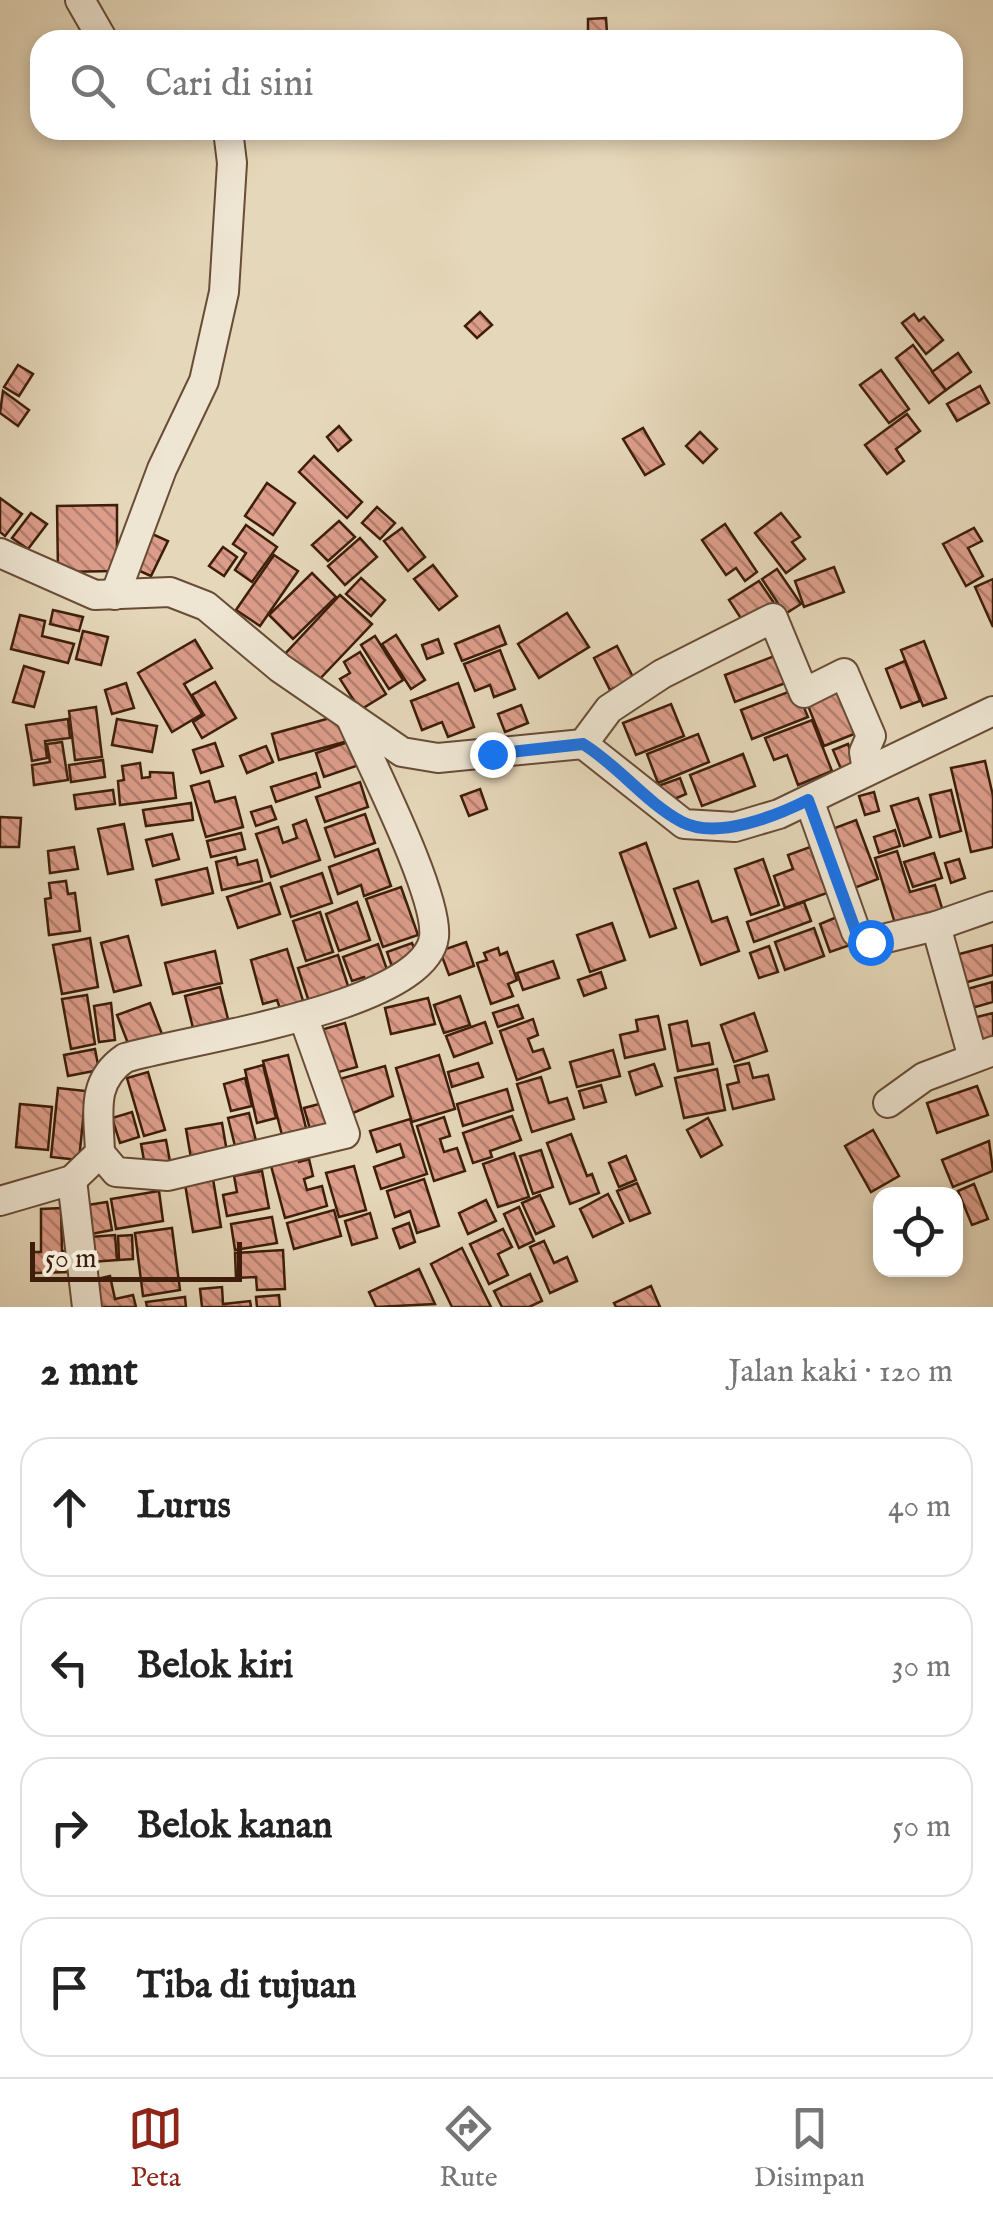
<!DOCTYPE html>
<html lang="id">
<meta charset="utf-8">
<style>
:root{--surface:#fff;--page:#f2f2f2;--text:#222;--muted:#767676;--line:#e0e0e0;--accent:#8f2418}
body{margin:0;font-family:"IM FELL English",serif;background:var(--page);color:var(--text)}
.controls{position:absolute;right:30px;bottom:30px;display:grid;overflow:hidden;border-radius:20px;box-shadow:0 5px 15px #0003}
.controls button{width:90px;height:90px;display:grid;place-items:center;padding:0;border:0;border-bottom:2px solid var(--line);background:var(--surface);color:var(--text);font:50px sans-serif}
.scale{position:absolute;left:30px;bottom:25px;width:212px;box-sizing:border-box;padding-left:10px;border:5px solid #3e1e0a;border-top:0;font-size:28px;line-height:35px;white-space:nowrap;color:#3e1e0a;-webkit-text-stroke:8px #eee5d2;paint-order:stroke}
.stop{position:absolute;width:30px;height:30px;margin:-22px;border:8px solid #1a73e8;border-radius:50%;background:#fff}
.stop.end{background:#1a73e8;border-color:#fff;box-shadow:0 2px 10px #0008}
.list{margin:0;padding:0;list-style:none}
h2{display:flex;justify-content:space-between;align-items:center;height:130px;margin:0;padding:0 40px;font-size:42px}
h2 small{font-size:32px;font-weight:400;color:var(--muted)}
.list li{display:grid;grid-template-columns:65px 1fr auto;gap:30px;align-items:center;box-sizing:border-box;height:140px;margin:0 20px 20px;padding:0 20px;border:2px solid var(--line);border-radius:30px}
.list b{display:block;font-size:38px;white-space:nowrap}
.list em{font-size:32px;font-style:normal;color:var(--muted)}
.icon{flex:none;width:55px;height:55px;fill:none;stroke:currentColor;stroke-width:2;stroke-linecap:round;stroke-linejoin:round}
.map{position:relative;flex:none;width:993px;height:1307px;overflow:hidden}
.search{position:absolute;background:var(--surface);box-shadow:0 5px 15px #0003;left:30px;right:30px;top:30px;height:110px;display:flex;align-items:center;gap:25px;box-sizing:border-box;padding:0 35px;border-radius:30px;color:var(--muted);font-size:38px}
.sheet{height:770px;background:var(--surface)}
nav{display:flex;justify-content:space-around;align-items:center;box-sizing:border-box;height:140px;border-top:2px solid var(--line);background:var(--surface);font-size:28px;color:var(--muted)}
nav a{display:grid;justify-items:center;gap:5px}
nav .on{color:var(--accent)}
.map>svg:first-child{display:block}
</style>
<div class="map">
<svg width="993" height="1307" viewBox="0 0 993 1307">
<defs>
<pattern id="building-back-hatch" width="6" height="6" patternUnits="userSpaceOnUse" patternTransform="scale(2.5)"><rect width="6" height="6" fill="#dc9d8a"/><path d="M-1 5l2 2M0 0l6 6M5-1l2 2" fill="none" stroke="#b47f6f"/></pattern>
</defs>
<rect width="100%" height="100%" fill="#e5d7b9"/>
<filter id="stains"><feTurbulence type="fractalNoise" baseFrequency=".002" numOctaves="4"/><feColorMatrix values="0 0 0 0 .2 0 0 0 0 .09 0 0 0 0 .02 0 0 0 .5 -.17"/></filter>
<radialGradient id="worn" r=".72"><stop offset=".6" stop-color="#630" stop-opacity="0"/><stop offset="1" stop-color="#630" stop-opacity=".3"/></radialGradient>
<g fill="url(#building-back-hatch)" stroke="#3e1e0a" stroke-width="2.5">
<polygon points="606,18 607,33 588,33 588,19"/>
<polygon points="480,312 492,325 477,338 465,326"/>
<polygon points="914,314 919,321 924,317 943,340 926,354 902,323"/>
<polygon points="913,345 946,390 929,403 896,358"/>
<polygon points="958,353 971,372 946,390 932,372"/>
<polygon points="18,365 33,374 19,396 4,387"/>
<polygon points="881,370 909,409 889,423 860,385"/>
<polygon points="980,386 989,403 957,421 947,404"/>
<polygon points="3,391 29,410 18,426 0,413"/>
<polygon points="907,414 920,431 896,449 904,461 887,474 865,445"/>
<polygon points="339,426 351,440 338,451 327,437"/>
<polygon points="643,428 664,464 645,475 623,439"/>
<polygon points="700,432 717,449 703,463 686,446"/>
<polygon points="314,456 362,502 347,518 299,472"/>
<polygon points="267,483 295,503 273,535 245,516"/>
<polygon points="0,498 22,514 5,536 0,532"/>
<polygon points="117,505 117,571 58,572 57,506"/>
<polygon points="377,507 395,523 380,539 362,523"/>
<polygon points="31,513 47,524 28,549 12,538"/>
<polygon points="781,513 800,537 792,542 805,559 786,573 755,533"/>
<polygon points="339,521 355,537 328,561 312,545"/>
<polygon points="725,524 757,572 745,581 736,568 726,575 702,540"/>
<polygon points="246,525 277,547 252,582 235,570 246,553 233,544"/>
<polygon points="402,528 425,557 408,571 384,541"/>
<polygon points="974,528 982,541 968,548 983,576 966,586 943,544"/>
<polygon points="150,533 168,541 151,576 133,568"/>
<polygon points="360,538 377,557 345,585 328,566"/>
<polygon points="223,547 237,557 224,576 209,566"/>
<polygon points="274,555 298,571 260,626 236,610"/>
<polygon points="433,565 457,596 439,610 414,579"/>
<polygon points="834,567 844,592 804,607 795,581"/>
<polygon points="777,569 801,604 785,614 762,579"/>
<polygon points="312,573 336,597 293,639 269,615"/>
<polygon points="361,578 385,600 371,616 346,594"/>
<polygon points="993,579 993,627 975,587"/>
<polygon points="759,581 774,603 744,623 729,600"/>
<polygon points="340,595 372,624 315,684 284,655"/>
<polygon points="53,610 83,617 79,631 50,624"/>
<polygon points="567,613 589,647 539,678 518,644"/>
<polygon points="20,615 45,621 42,636 74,644 68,663 11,649"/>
<polygon points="499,626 506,644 462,661 455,644"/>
<polygon points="83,631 108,637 101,665 76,659"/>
<polygon points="396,635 425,680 411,689 382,644"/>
<polygon points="375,636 403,680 389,689 361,645"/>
<polygon points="438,639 443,653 427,659 422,645"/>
<polygon points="195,640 212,668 184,684 202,714 172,732 138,673"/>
<polygon points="924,641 946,698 923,706 901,650"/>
<polygon points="617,646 634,679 610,690 594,658"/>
<polygon points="500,650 515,689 494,697 490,685 475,691 464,664"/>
<polygon points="360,652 386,694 360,710 340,679 350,673 344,662"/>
<polygon points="777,655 788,682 735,702 725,675"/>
<polygon points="905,661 920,701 901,708 886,669"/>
<polygon points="24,666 44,672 34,707 13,702"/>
<polygon points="215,682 236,718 202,738 193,722 204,715 192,695"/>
<polygon points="846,682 864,730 824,746 805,698"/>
<polygon points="126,683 134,708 112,714 105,690"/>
<polygon points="458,683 474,727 448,737 442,722 422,730 411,701"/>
<polygon points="796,689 808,717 752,739 741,710"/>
<polygon points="671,704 684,736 636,755 623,723"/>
<polygon points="521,705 528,723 505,732 498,714"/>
<polygon points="96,707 102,757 75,760 69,711"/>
<polygon points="341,715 348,741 279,760 272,734"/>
<polygon points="68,719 70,738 45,741 47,758 32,761 26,725"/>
<polygon points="117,719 157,726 152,752 112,745"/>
<polygon points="812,720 832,771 798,785 787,755 774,760 765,738"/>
<polygon points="698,734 709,762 658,783 647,754"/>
<polygon points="351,741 359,765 324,777 316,753"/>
<polygon points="62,742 68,780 34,785 32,765 50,762 47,744"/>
<polygon points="215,743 223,766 201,773 193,750"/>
<polygon points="848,744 855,764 841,769 833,750"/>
<polygon points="266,746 273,762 247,773 240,756"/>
<polygon points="743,754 755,786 702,806 690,775"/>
<polygon points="103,760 105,777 71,782 69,765"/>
<polygon points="985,761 993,796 993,847 971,852 951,768"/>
<polygon points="140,763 142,778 150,777 150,772 173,773 176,798 120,805 118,781 124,780 122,766"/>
<polygon points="316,773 320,787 276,802 271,787"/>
<polygon points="680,778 686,794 665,803 658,786"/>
<polygon points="209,781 215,802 235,797 243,827 206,837 191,786"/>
<polygon points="360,782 368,807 325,822 316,797"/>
<polygon points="480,789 487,809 469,816 461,796"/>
<polygon points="113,790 115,804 76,809 74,795"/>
<polygon points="951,790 961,831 940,837 930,795"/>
<polygon points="874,792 879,811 865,815 859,796"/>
<polygon points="918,798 931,837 904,846 891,806"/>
<polygon points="191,803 193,820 146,826 143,810"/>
<polygon points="271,806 276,819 256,826 251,812"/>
<polygon points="365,814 375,843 335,857 325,828"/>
<polygon points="0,817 21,818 19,847 0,847"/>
<polygon points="306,820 320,860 271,877 256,834 278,827 283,843 297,838 293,825"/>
<polygon points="856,820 878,879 849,890 827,831"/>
<polygon points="124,824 133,869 108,874 98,829"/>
<polygon points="895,830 900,846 879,853 874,837"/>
<polygon points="241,833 245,849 211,857 207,841"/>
<polygon points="172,834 179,859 153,866 146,840"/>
<polygon points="646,843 676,928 650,937 620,853"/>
<polygon points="74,847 78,869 50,873 48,851"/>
<polygon points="810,847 827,893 785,908 774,876 793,869 788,855"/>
<polygon points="378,849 391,886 364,896 361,885 338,894 329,867"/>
<polygon points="897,851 910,892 935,885 944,915 897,930 875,858"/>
<polygon points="934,853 942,878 913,887 904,862"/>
<polygon points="236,857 238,865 257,860 262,881 222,890 216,862"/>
<polygon points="763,859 779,905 751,915 735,869"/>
<polygon points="959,859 965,878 951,883 945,863"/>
<polygon points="207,868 213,893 162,905 156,880"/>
<polygon points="322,873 332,903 291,917 281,887"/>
<polygon points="66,881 68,894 75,893 80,931 49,935 45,899 51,898 49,883"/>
<polygon points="698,881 712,922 727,917 739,951 701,965 674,889"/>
<polygon points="270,883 280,914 238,928 227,897"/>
<polygon points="401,887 418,935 383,947 366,899"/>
<polygon points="357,902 370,940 339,951 326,914"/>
<polygon points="804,902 811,921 754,942 747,922"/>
<polygon points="320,912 333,952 306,961 293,921"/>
<polygon points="842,915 853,944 830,952 820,924"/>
<polygon points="612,923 625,960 590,972 577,935"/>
<polygon points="814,928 824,956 785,970 775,942"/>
<polygon points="128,936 141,985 114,992 101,943"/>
<polygon points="90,938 98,987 62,994 53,945"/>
<polygon points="466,942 474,966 449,975 440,951"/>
<polygon points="412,943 419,961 393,970 387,952"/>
<polygon points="378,944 391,981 369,990 364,977 352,981 343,957"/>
<polygon points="993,945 993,975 964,983 956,955"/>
<polygon points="769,946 778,972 759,978 750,953"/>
<polygon points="498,948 500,955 507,952 517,980 508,984 513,996 491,1004 477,963 487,960 484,953"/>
<polygon points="287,949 304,1004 281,1011 277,1000 263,1004 251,960"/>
<polygon points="215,951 222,983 173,994 165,963"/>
<polygon points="338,955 349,989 309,1002 298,968"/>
<polygon points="553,961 559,978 523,990 517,973"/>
<polygon points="601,972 606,988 584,996 578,980"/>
<polygon points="992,982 993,1002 972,1008 967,989"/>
<polygon points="220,987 228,1019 193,1028 185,996"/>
<polygon points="87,995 95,1044 71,1049 62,999"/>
<polygon points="460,996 470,1025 444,1033 434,1005"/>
<polygon points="428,998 435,1024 391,1034 385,1008"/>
<polygon points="111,1003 115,1040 99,1042 94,1006"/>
<polygon points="150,1003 162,1034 129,1046 117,1015"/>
<polygon points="518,1005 523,1018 498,1027 493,1013"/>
<polygon points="754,1013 767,1051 734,1062 721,1025"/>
<polygon points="993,1013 993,1043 981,1046 973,1018"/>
<polygon points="658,1016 665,1049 625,1058 620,1035 638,1031 636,1020"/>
<polygon points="533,1019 538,1035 528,1039 533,1052 543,1049 550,1068 517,1080 500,1031"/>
<polygon points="687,1021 692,1046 709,1043 713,1064 678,1071 669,1025"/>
<polygon points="485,1022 492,1043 454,1057 446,1036"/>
<polygon points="345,1023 357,1067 328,1075 317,1031"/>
<polygon points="95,1049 99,1070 68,1076 64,1055"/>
<polygon points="613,1050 620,1076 577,1087 570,1062"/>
<polygon points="288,1055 307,1132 283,1139 263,1061"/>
<polygon points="439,1055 455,1109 412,1122 396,1068"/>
<polygon points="478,1063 483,1077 452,1087 448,1072"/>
<polygon points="749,1063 753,1078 768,1075 774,1099 733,1109 727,1085 739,1082 735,1066"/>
<polygon points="654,1064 662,1086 636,1095 629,1072"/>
<polygon points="263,1065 276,1118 257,1123 245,1070"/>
<polygon points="385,1066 393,1096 346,1116 336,1080"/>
<polygon points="717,1069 725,1110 684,1118 675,1078"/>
<polygon points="148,1072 165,1130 144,1136 127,1078"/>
<polygon points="541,1077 549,1103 567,1098 574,1119 532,1132 517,1084"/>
<polygon points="245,1078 252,1106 231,1111 224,1084"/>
<polygon points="601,1085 606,1102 584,1108 579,1091"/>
<polygon points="977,1086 988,1115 937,1133 927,1103"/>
<polygon points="58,1088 86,1091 79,1160 51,1157"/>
<polygon points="507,1089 513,1110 463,1126 457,1104"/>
<polygon points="323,1103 330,1131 312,1136 304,1108"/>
<polygon points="20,1104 52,1107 48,1150 16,1147"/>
<polygon points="132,1112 139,1137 120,1143 112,1118"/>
<polygon points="249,1113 257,1145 236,1150 228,1118"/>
<polygon points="512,1116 521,1140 490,1151 492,1157 473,1163 463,1133"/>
<polygon points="444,1117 450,1136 440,1139 444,1152 457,1148 465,1171 434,1181 417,1126"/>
<polygon points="708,1118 722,1145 701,1157 687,1130"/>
<polygon points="410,1119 427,1174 381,1189 374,1167 404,1157 400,1144 377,1152 370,1131"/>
<polygon points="222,1123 227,1152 191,1158 186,1129"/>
<polygon points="873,1130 899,1176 871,1192 845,1146"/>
<polygon points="571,1134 587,1176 592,1174 599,1193 570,1204 547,1143"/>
<polygon points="166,1140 171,1167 146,1171 141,1144"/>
<polygon points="989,1141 993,1171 953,1187 942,1160"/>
<polygon points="541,1150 553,1187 533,1194 520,1156"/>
<polygon points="514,1153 529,1197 498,1207 483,1164"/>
<polygon points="297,1154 299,1162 309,1159 313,1176 304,1179 307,1190 322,1186 327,1206 285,1218 270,1162"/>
<polygon points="626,1156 636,1180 619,1187 609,1163"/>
<polygon points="354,1166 366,1210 339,1217 326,1173"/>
<polygon points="262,1171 269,1208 227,1216 223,1195 237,1192 234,1176"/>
<polygon points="212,1173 221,1227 193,1232 184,1178"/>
<polygon points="424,1179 439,1226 417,1233 410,1211 395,1217 387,1191"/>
<polygon points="637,1183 650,1213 630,1221 617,1191"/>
<polygon points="974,1184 988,1219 972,1225 958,1191"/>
<polygon points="159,1191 163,1221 116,1229 111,1199"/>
<polygon points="608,1194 623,1223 593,1237 580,1209"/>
<polygon points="540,1195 554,1226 536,1234 522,1203"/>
<polygon points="486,1200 496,1221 468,1234 459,1213"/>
<polygon points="107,1202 112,1230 86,1235 81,1206"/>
<polygon points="519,1207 534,1241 519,1248 504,1214"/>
<polygon points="61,1208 62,1251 70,1251 70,1272 34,1273 33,1252 41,1252 41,1209"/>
<polygon points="334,1210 341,1236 294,1249 287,1223"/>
<polygon points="370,1213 377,1238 352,1245 345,1221"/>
<polygon points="272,1217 277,1243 235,1250 231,1224"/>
<polygon points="409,1223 415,1242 400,1248 393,1229"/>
<polygon points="172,1228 180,1290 143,1296 135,1233"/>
<polygon points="503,1229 512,1247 498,1254 508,1275 489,1284 470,1244"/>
<polygon points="115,1235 117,1260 91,1262 90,1237"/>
<polygon points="132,1235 133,1259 119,1260 118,1236"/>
<polygon points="544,1241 554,1263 567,1257 577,1281 550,1293 530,1247"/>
<polygon points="462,1248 491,1307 452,1307 431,1264"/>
<polygon points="283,1250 285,1289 257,1290 256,1277 236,1278 235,1253"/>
<polygon points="419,1269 435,1304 376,1307 369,1292"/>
<polygon points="530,1274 542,1301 529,1307 502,1307 494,1291"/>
<polygon points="110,1276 115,1299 133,1295 136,1307 99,1307 93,1280"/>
<polygon points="651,1286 660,1307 616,1307 614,1303"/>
<polygon points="222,1287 223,1304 250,1301 251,1307 202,1307 200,1289"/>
<polygon points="279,1295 280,1307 257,1307 256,1297"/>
<polygon points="185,1297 186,1307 147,1307 146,1302"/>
</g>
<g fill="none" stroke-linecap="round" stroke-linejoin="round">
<g stroke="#684c36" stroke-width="32">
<g id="street">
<polyline points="80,0 103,40"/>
<polyline points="0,553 95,595 170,592 206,606 280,668 402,752 438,758 583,744 684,824 735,827 779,814 993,711"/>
<polyline points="115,595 162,469 204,381 224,292 232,163 228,130"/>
<polyline points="583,744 609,709 662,674 773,618 804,693 844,673 871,736 864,752 867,770"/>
<polyline points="809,800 856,932 870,942 936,926 993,906"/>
<polyline points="936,926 973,1058"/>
<polyline points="888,1103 924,1077 993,1051"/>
<polyline points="100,1153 116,1172 168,1176 345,1134 303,1016"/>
<polyline points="72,1180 87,1307"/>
<path d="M0 1201 72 1180 100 1153C99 1114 90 1082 125 1058 187 1039 425 1008 434 937 439 896 369 760 350 716"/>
</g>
</g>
<use href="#street" stroke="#eee5d2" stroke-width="28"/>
</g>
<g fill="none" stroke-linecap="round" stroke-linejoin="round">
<path stroke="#1a73e8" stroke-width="12" d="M492 754 583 744C619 766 645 802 682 822 717 840 776 816 808 800L856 932 870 942"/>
</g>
<rect width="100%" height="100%" filter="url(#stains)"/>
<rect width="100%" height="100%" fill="url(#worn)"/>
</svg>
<div class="controls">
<button><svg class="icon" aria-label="locate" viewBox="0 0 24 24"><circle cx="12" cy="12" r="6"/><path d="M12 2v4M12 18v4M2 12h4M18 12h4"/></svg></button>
</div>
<div class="scale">50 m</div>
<div class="stop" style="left:870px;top:942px"></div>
<div class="stop end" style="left:492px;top:754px"></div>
<div class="search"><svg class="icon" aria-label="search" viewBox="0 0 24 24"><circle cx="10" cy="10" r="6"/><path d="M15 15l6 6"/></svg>Cari di sini</div>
</div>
<section class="sheet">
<h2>2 mnt<small>Jalan kaki · 120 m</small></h2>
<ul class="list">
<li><svg class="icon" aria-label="ahead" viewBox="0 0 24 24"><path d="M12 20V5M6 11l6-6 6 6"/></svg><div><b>Lurus</b></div><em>40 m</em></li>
<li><svg class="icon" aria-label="left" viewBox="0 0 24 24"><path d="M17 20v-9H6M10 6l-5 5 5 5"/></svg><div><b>Belok kiri</b></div><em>30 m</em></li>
<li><svg class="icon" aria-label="right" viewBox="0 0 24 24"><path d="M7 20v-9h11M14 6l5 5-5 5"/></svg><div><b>Belok kanan</b></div><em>50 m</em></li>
<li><svg class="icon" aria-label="arrive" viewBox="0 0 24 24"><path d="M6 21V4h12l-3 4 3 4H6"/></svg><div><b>Tiba di tujuan</b></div></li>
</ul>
</section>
<nav>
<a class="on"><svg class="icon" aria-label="map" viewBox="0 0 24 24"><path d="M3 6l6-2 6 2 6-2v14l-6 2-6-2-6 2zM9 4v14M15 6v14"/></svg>Peta</a>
<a><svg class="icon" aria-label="directions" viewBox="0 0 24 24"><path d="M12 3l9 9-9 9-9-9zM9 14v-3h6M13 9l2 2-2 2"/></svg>Rute</a>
<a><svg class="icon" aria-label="saved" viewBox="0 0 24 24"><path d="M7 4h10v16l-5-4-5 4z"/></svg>Disimpan</a>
</nav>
